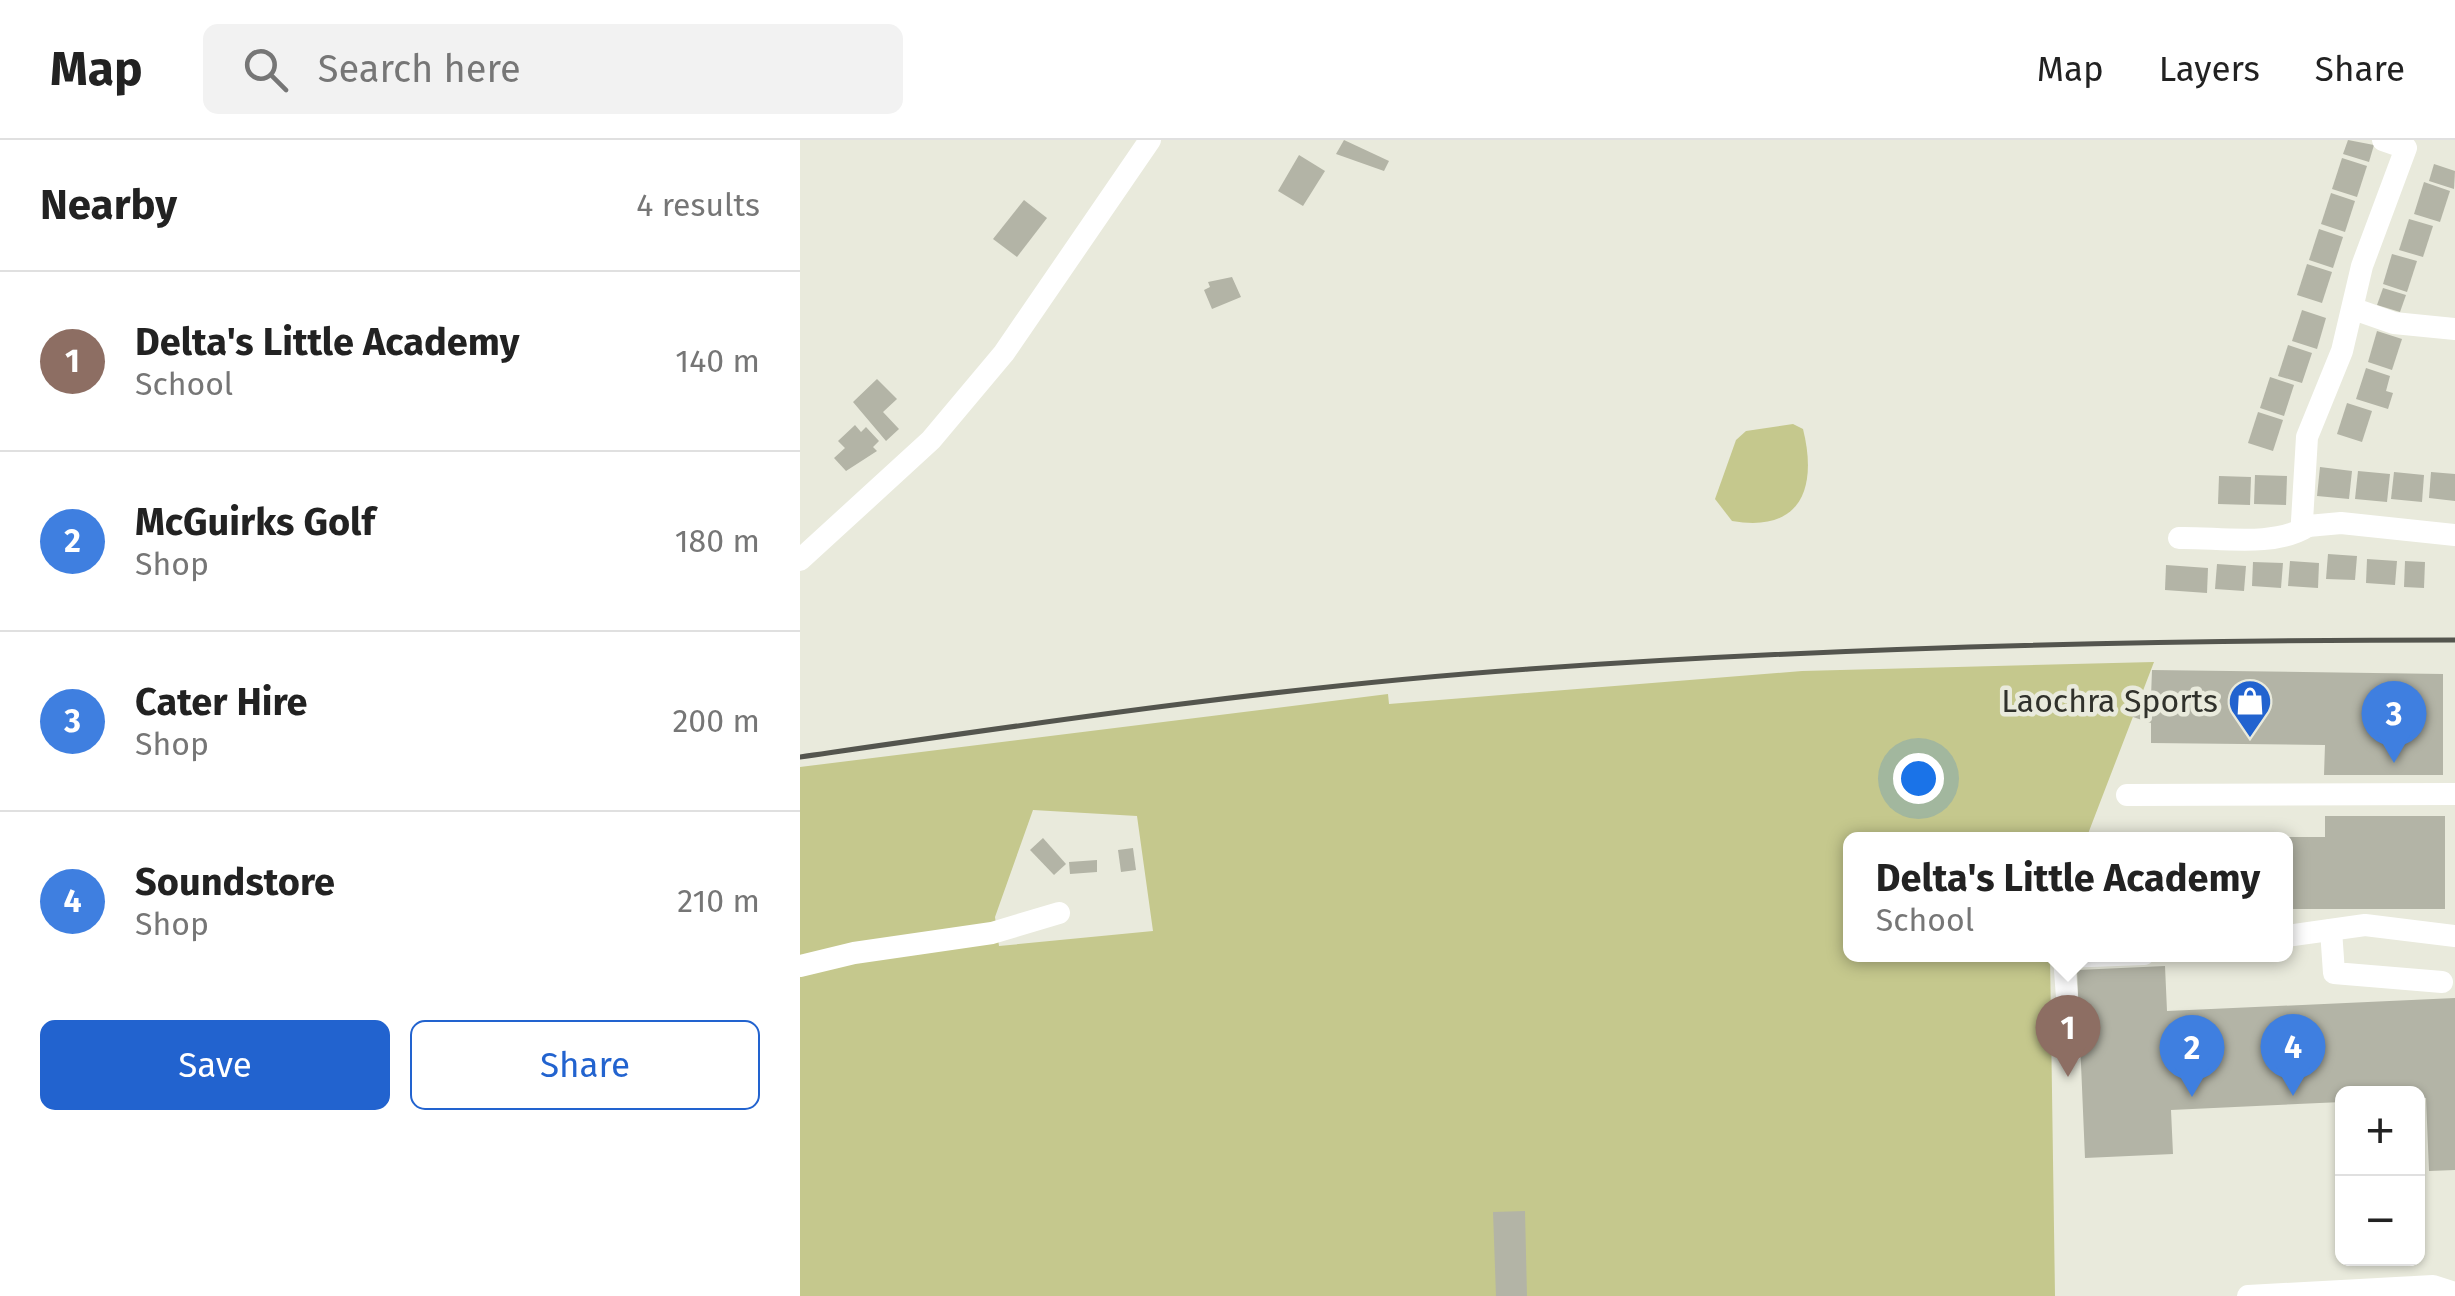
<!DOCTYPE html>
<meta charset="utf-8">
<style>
:root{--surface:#fff;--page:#f2f2f2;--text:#222;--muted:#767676;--line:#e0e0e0;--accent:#2263cf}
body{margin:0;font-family:"Fira Sans",sans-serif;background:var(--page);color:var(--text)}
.controls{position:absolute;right:30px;bottom:30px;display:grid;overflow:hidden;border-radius:15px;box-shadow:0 2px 8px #0004}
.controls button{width:90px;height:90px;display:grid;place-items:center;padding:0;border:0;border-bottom:2px solid var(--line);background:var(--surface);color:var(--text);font:50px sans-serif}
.you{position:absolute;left:1118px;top:638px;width:35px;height:35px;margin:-25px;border:8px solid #fff;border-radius:50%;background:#1a73e8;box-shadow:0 0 0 15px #1a73e833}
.badge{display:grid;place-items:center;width:65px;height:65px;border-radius:50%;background:var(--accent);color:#fff;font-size:32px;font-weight:700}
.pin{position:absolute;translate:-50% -82px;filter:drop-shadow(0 2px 5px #0008)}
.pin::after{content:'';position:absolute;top:52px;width:35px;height:30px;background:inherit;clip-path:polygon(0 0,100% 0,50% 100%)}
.popup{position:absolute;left:1043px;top:692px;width:450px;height:130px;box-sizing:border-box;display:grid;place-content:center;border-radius:15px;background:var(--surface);filter:drop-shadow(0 2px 8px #0005);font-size:32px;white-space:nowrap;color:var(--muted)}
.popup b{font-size:38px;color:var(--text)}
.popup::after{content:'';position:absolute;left:50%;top:100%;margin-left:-20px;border:20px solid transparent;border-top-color:var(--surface)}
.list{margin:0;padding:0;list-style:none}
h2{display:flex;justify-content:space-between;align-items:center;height:130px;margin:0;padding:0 40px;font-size:42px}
h2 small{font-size:32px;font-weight:400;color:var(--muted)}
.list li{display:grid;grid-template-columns:65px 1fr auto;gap:30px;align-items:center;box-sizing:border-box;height:180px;padding:0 40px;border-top:2px solid var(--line)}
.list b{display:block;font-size:38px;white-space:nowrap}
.list p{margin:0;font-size:32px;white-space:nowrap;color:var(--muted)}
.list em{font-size:32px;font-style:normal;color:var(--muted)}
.actions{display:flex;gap:20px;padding:30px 40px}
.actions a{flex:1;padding:22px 0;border:2px solid var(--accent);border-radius:15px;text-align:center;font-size:35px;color:var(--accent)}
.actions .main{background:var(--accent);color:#fff}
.icon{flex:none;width:55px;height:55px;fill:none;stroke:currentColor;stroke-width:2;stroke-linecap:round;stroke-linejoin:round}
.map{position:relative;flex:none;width:1655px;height:1156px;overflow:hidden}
header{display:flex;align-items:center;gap:60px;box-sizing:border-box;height:140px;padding:0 50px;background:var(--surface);border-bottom:2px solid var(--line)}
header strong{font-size:48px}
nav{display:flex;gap:55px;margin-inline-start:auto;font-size:35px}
.search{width:700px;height:90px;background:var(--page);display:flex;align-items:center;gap:25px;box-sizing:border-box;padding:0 35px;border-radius:15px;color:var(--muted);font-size:38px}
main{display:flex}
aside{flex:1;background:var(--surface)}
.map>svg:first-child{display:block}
</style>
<header>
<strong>Map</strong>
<div class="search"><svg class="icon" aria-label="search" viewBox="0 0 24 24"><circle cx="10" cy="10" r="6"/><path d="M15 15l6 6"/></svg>Search here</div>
<nav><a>Map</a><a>Layers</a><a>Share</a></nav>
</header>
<main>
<aside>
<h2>Nearby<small>4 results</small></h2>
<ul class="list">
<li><span class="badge" style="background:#8d6e63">1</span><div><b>Delta's Little Academy</b><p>School</p></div><em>140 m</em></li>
<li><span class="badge" style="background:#3f7fe0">2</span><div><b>McGuirks Golf</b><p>Shop</p></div><em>180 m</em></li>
<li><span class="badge" style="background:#3f7fe0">3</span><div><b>Cater Hire</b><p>Shop</p></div><em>200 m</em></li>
<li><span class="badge" style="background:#3f7fe0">4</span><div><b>Soundstore</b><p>Shop</p></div><em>210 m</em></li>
</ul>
<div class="actions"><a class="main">Save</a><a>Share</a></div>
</aside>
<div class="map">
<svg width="1655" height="1156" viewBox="0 0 1655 1156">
<rect width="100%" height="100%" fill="#e9eadc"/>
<g fill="#c5c88d" fill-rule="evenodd">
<path d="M993 284 1003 289C1018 349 1000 393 932 381L915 359 936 300 946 291Z"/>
<path d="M1354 522 1286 699 1050 700V814L1250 815 1255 1156H0V627L588 554 589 564 1002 531ZM233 670 337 676 353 791 199 806 195 777Z"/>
</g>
<g fill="#b3b4a6">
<polygon points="544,0 589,21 584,31 536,14"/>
<polygon points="1548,0 1574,5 1569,22 1543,14"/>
<polygon points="499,15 525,31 503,66 478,51"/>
<polygon points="1542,18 1567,26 1557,57 1532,49"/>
<polygon points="1634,24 1655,31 1654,49 1629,41"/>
<polygon points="1624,42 1650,51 1640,82 1614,74"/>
<polygon points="1531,53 1555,61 1545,92 1521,84"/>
<polygon points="224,60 247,78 217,117 193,99"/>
<polygon points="1609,79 1633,86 1623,117 1599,110"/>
<polygon points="1519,89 1543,97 1533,128 1509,120"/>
<polygon points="1592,114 1617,121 1607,152 1583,144"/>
<polygon points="1507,124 1532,132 1522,163 1497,155"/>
<polygon points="432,137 441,157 412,169 404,150 410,147 408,142"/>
<polygon points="1583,148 1606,155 1600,172 1577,165"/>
<polygon points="1502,170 1526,178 1517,209 1492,201"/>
<polygon points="1577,191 1602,199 1592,230 1568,222"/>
<polygon points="1488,205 1512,213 1502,243 1478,236"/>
<polygon points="1566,228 1590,236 1586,251 1593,253 1588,269 1556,259"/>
<polygon points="1470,237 1494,245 1484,276 1460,268"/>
<polygon points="77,239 97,259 83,272 99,289 86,301 53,262"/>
<polygon points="1547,263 1572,271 1562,302 1537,294"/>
<polygon points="1458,272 1483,280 1473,311 1448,303"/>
<polygon points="55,285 61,292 66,287 79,301 73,307 77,311 46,331 34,318 45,308 38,301"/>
<polygon points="1520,327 1552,331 1549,359 1517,356"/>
<polygon points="1558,331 1590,334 1587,362 1555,359"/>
<polygon points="1594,332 1624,335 1622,362 1591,359"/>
<polygon points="1631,332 1655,334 1655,361 1629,358"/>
<polygon points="1455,335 1487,336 1486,365 1454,364"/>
<polygon points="1419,336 1451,337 1450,365 1418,364"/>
<polygon points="1528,414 1557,416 1555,440 1526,439"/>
<polygon points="1567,419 1597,421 1595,445 1566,443"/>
<polygon points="1490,421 1519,423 1518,448 1488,446"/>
<polygon points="1605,421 1625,422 1624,448 1604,447"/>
<polygon points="1453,422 1483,423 1481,448 1452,446"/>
<polygon points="1417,424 1446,426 1444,451 1415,449"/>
<polygon points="1366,425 1408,428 1407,453 1365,450"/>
<polygon points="1352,530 1643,534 1643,635 1524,635 1525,605 1351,603 1351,583 1330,576 1337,554 1351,557"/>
<polygon points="1525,676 1645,676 1645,769 1486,769 1486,697 1525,697"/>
<polygon points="243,698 266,724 254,735 230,710"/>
<polygon points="333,708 336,730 321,732 318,710"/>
<polygon points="297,720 297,732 270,734 269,722"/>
<polygon points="1365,826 1367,871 1655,858 1655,1030 1629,1031 1626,958 1618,959 1618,954 1542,954 1542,962 1371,970 1373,1014 1285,1018 1277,830"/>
<polygon points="725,1071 727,1156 696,1156 693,1072"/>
</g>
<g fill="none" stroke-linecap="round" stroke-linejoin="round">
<g stroke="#fff" stroke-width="22">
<polyline points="1583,0 1606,8 1562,126 1542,211 1507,297 1502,381 1508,386 1541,383 1655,395"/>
<polyline points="1554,169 1594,183 1655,189"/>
<path d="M1379 398C1418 397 1474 408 1508 386"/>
<polyline points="0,420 131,300 204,213 350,0"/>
<polyline points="1327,655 1655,654"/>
<polyline points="1531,790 1534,833 1642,842"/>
<polyline points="1486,796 1565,785 1655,796"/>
<polyline points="0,826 54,813 192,793 259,773"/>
<polyline points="1271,912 1264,817 1344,814"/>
<polyline points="1448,1156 1633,1146 1655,1153"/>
</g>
<path stroke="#54554e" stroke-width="5" d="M0 617C242 582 485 546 729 529 1037 507 1346 500 1655 500"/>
</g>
<defs>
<g id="shop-pin" transform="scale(2.25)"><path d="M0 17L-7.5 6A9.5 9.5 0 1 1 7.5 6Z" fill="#2263cf" stroke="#e9eadc"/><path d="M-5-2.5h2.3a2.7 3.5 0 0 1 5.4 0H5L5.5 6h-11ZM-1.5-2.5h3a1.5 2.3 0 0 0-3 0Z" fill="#fff"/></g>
</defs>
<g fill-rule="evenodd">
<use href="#shop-pin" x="1450" y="561"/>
</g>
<g text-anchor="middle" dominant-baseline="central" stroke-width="9" stroke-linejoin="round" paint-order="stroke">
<g font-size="32" fill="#30312b" stroke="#e9eadc" text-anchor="end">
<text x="1418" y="561">Laochra Sports</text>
</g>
</g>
</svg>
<div class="controls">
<button>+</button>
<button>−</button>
</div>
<div class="you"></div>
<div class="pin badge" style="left:1268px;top:937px;background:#8d6e63">1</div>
<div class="popup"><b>Delta's Little Academy</b>School</div>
<div class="pin badge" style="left:1392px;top:957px;background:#3f7fe0">2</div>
<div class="pin badge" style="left:1594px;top:623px;background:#3f7fe0">3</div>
<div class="pin badge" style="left:1493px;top:956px;background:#3f7fe0">4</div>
</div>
</main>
